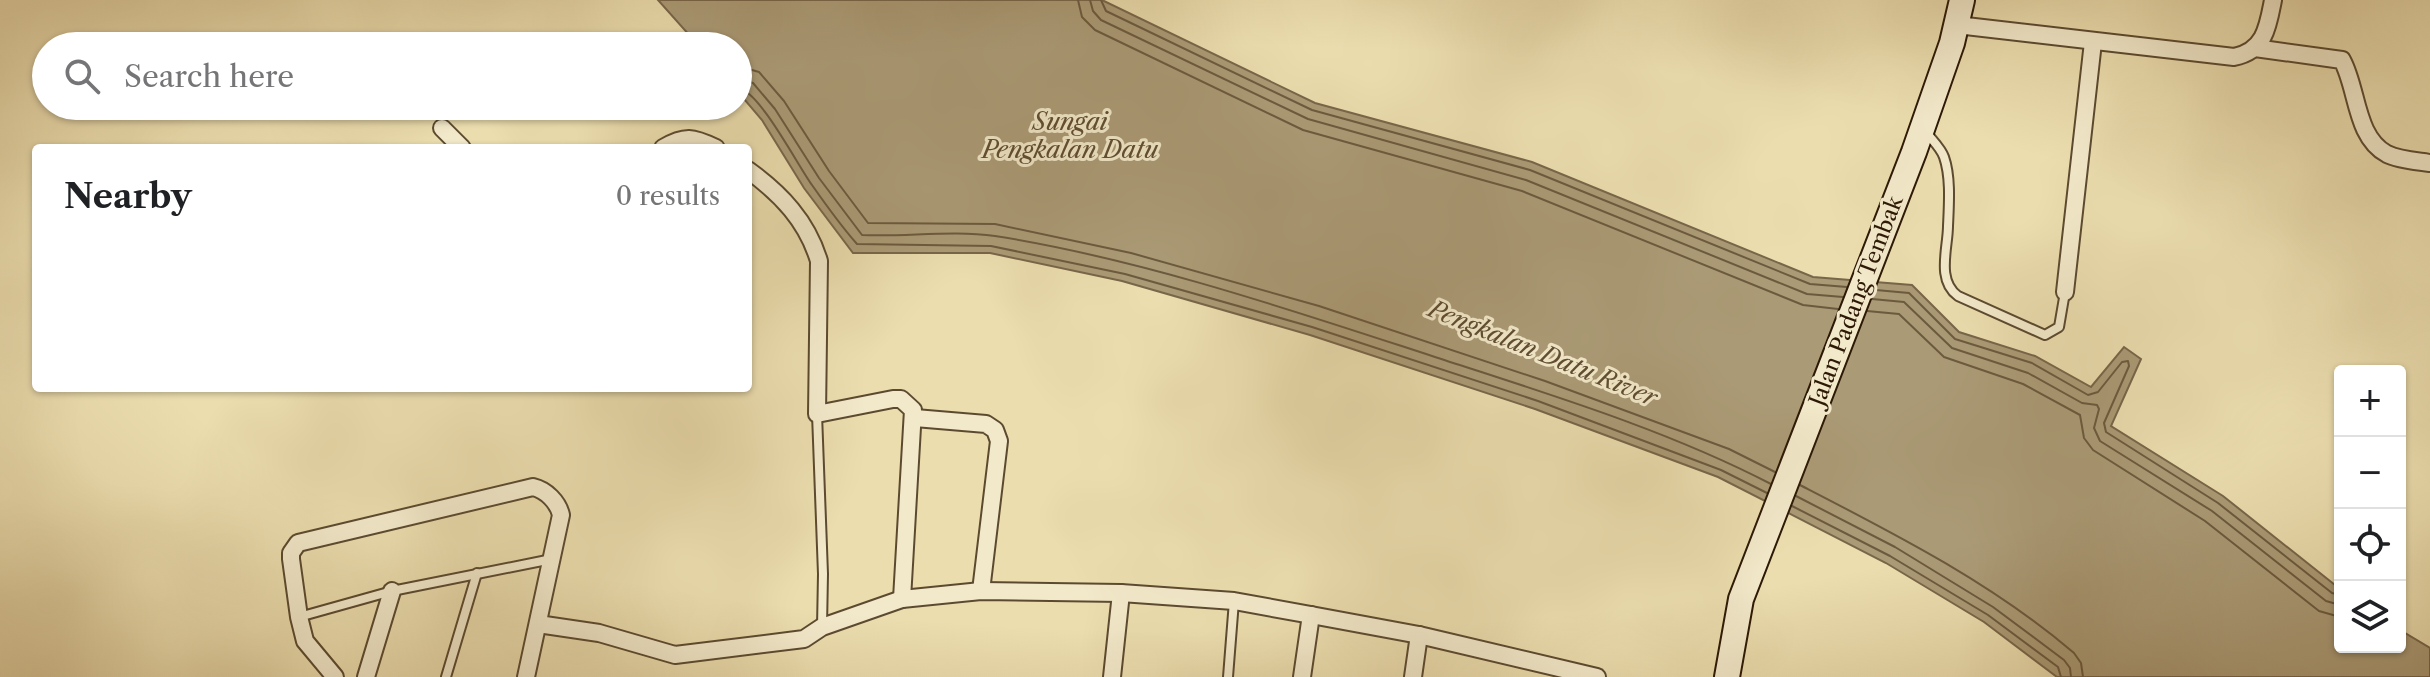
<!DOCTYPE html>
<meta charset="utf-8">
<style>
:root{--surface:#fff;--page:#f6f6f6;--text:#202124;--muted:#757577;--line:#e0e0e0}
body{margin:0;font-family:"Libre Caslon Text",serif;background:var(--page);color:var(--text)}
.controls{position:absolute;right:24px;bottom:24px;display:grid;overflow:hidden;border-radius:8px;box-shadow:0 2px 6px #0004}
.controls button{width:72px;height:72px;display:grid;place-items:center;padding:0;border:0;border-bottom:2px solid var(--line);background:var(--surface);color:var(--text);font:40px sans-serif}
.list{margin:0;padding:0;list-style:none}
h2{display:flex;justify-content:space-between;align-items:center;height:104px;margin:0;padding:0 32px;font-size:34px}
h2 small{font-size:26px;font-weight:400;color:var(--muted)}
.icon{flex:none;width:44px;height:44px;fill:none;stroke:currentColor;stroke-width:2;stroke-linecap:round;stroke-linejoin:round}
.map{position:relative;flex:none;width:2430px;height:677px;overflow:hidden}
.search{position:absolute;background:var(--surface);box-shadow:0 2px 6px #0004;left:32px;top:32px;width:720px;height:88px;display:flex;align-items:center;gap:20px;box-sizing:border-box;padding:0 28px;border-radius:44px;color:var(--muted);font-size:30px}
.panel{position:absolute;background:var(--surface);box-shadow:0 2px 6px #0004;left:32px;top:144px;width:720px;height:248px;border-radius:8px}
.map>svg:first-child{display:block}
</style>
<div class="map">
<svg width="2430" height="677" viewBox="0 0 2430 677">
<rect width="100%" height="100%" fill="#ebddae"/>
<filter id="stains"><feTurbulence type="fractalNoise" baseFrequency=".0025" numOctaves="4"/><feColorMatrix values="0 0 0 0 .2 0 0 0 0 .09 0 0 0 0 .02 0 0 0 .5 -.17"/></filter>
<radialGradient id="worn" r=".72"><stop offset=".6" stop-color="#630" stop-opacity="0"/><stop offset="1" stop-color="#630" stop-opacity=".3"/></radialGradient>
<polygon fill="#aa9a75" stroke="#786649" stroke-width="2" points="658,0 1102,0 1315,103 1532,162 1813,277 1912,285 1959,332 2035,356 2091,387 2124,347 2141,359 2111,426 2223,496 2340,589 2340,647 2400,647 2400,630 2430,648 2430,677 2057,677 1984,622 1886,563 1718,477 1535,409 1310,335 1122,281 990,253 853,253 804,188 762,120 738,92 738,46 699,46"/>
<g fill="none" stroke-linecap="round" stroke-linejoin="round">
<g stroke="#6c5a3e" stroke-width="2">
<polyline points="1078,0 1082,17 1095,30 1303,130 1522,191 1803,305 1838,309"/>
<polyline points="1090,0 1093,11 1101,20 1308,119 1526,180 1807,294 1843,297"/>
<polyline points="1101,0 1106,11 1312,110 1530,170 1810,284 1847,287"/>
<polyline points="738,66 759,72 784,101 829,171 868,223 995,224 1131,253 1319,306 1545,381 1729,449 1775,472"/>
<path d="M738 78 753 83 775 109 819 178 862 235C905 237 953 230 995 236 1141 259 1291 310 1432 356 1545 393 1665 429 1771 484"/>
<path d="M738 88C759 90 798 166 812 185 826 205 841 226 857 244L991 246 1125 274 1312 327 1538 401 1721 470 1767 493"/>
<polyline points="1876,290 1909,293 1955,339 2032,363 2088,395 2098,392 2122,362 2128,361 2129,366 2104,423 2106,432 2218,503 2332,593 2340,595"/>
<polyline points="1872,299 1904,302 1952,348 2028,373 2082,403 2097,405 2099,409 2094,428 2100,441 2212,511 2326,601 2340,605"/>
<polyline points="1867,311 1899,314 1944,357 2023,384 2080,415 2084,438 2093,450 2205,521 2319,611 2340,617"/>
<path d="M1800 485C1895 534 1992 583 2074 653L2081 663 2083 677"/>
<polyline points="1796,496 1895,547 1993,607 2064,660 2070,668 2071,677"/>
<polyline points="1792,506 1890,556 1988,615 2058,667 2061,677"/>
</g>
<g stroke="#5c4a30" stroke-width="12">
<g id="service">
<path d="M1926 132C1932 140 1941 148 1944 157 1951 177 1949 204 1948 226 1948 248 1936 280 1958 296L2045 335 2059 327 2065 292"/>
<polyline points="817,414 823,574 822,627"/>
<polyline points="299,617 392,591 552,559"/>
<polyline points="446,677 477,573"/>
<polyline points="1228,677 1234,601"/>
</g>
</g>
<g stroke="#5c4a30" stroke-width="20">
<g id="minor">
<path d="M1957 25 2234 57C2265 51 2268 26 2273 0"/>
<path d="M2255 48 2342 60C2358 89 2355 137 2387 154 2399 160 2417 161 2430 163"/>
<polyline points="442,128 462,148"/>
<path d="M663 148C685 135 693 137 716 148"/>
<path d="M748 170C781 194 807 221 819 261L817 414 893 399H901L913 410 902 599"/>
<polyline points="2065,292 2093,42"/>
<polyline points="915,418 986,424 995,430 999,441 981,591"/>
<polyline points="538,624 599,633 675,655 804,639 822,627 902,599 981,591 1121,593 1234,601 1311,615 1419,635 1597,677"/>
<path d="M335 677 305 641 299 617 291 559V553L298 543 533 487C546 490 558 502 561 515L526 677"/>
<polyline points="366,677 392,591"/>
<polyline points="1112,677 1121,593"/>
<polyline points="1302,677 1311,615"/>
<polyline points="1413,677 1419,635"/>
</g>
</g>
<g stroke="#2d1906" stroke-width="28">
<polyline id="secondary" points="1727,677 1741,599 1914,152 1952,43 1962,0"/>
</g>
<use href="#service" stroke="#f2e9ca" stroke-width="8"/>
<use href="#minor" stroke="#f2e9ca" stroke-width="16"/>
<use href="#secondary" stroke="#f2e9ca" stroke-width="24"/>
</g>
<g text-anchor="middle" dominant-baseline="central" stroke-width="6" stroke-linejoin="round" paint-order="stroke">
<g font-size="22" fill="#2d1906" stroke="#f2e9ca">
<text transform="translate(1856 301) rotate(-69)">Jalan Padang Tembak</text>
</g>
<g font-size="24" font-style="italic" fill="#5f4d32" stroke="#f2e9ca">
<text x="1070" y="121">Sungai<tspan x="1070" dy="28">Pengkalan Datu</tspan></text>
<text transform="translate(1543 353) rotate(22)">Pengkalan Datu River</text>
</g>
</g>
<rect width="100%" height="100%" filter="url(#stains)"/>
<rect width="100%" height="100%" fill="url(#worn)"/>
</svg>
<div class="controls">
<button>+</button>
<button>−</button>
<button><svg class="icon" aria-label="locate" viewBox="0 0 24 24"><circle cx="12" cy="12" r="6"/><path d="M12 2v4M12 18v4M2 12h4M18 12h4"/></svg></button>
<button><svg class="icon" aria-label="layers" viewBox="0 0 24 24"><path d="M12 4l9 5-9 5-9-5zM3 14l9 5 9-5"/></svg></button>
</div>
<div class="search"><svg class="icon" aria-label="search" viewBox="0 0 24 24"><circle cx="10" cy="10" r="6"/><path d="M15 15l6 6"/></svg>Search here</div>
<section class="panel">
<h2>Nearby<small>0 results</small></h2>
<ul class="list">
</ul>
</section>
</div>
